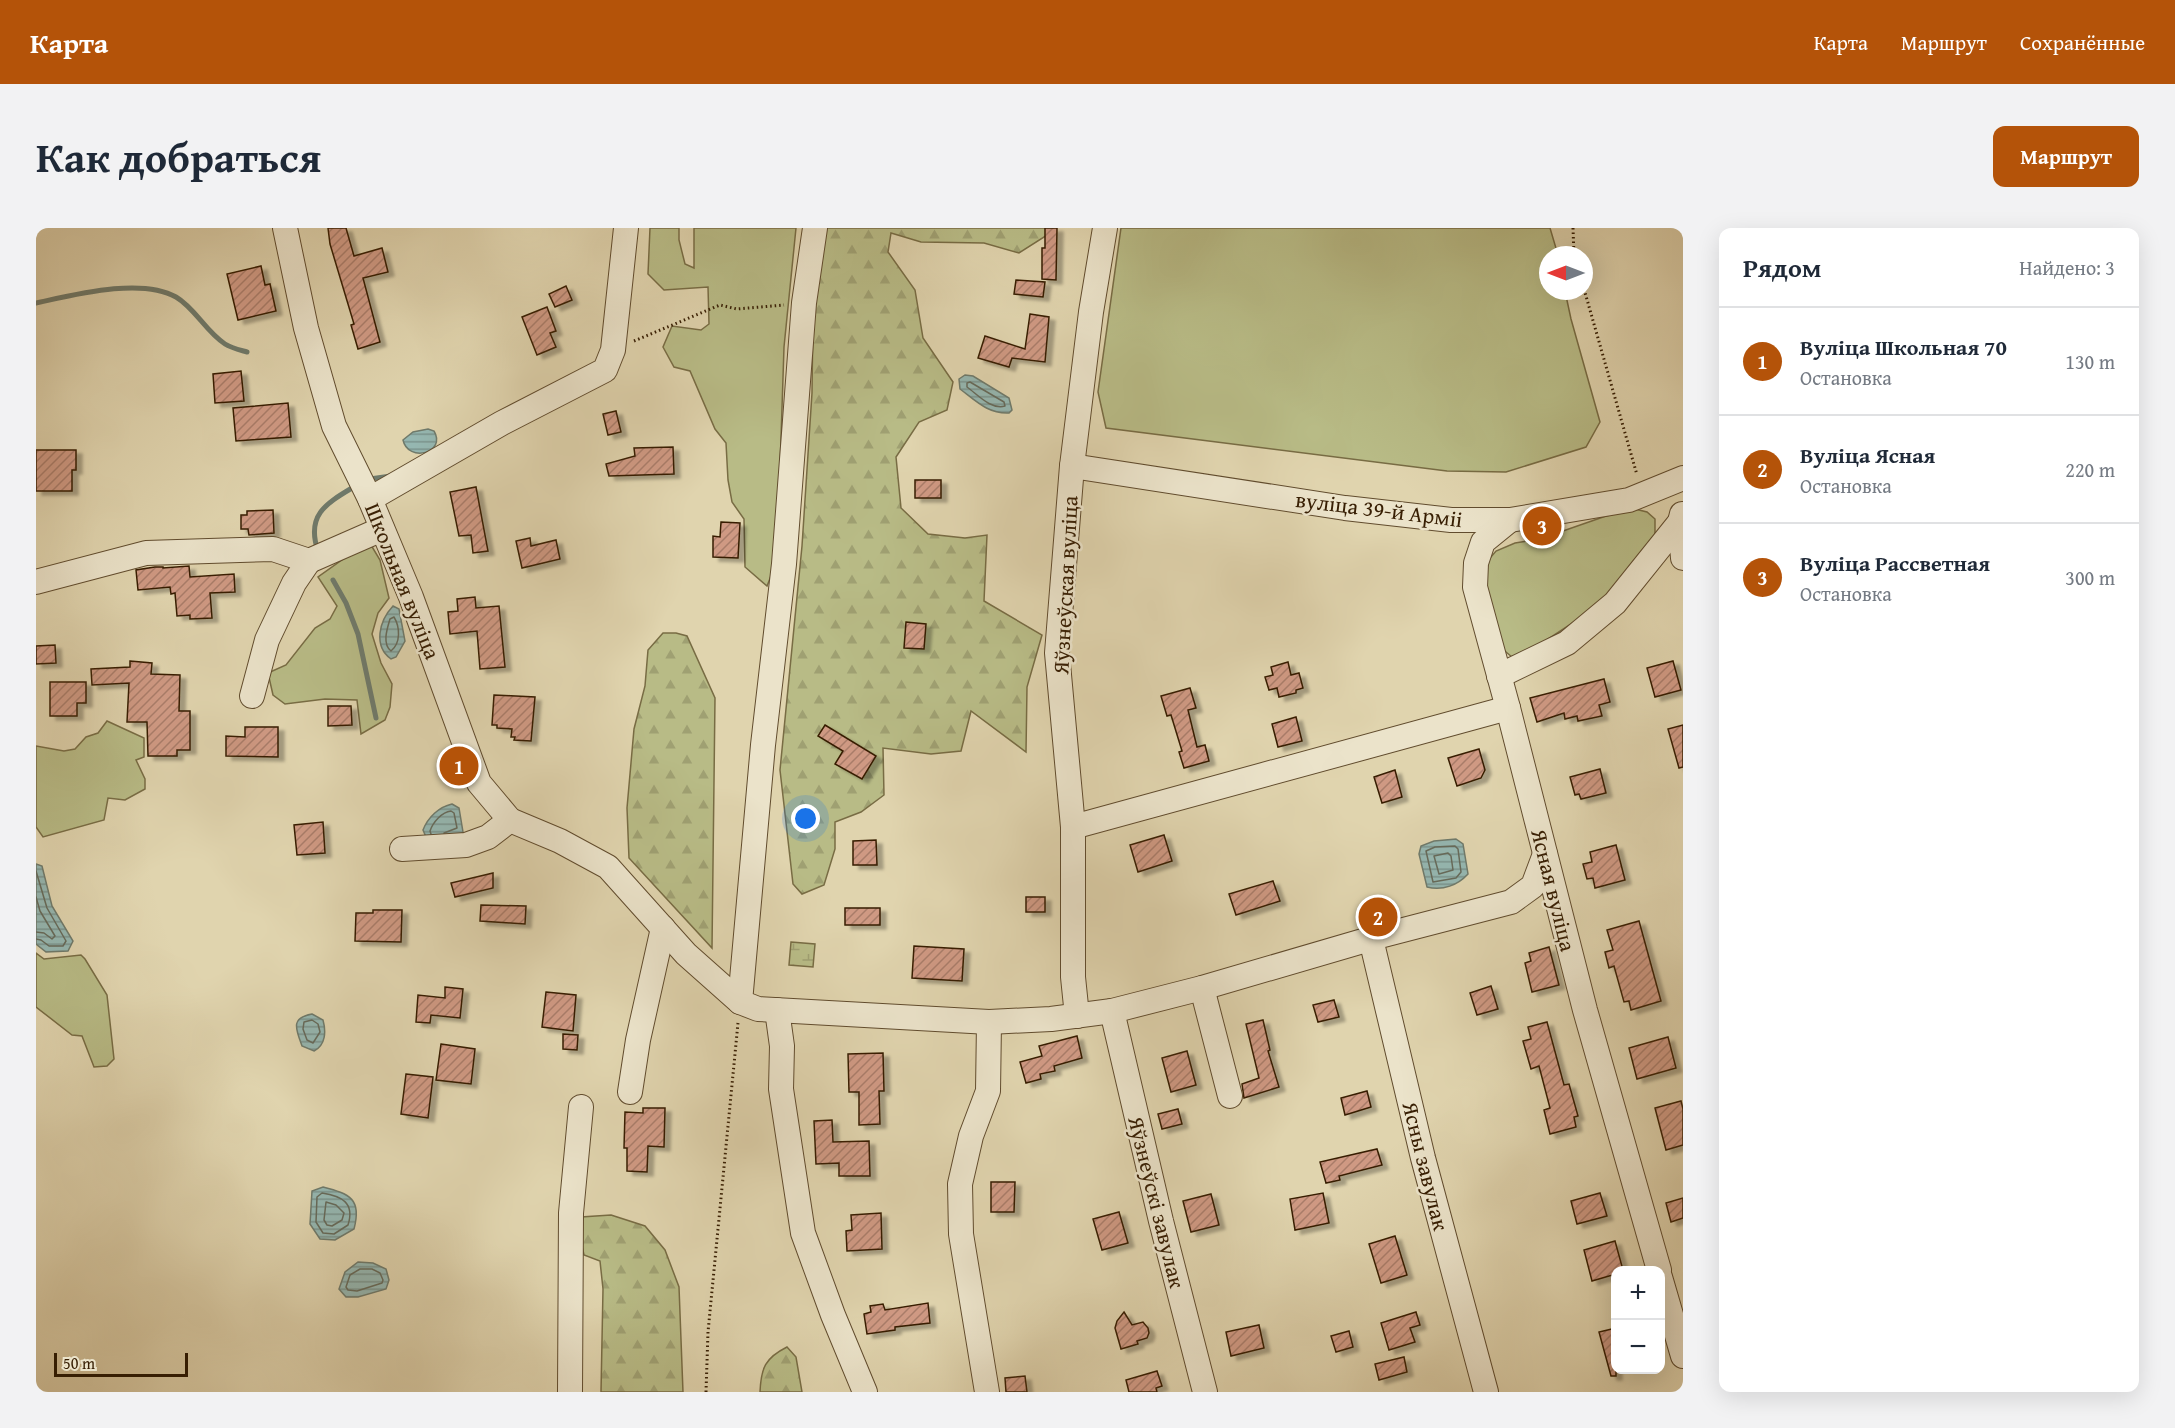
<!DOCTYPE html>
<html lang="ru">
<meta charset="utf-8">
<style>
:root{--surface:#fff;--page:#f2f2f3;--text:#1f2937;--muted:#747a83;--line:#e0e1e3;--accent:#b45309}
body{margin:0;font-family:"Gentium Book Plus",serif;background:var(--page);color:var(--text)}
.controls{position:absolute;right:18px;bottom:18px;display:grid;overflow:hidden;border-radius:12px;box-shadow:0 6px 24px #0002}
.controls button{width:54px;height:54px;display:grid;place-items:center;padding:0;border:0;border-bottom:2px solid var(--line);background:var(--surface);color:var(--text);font:30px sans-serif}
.compass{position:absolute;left:1503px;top:18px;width:54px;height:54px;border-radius:50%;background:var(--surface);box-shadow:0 6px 24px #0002;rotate:270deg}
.scale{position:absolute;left:18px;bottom:15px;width:134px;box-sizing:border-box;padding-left:6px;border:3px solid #371e03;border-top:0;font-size:16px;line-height:21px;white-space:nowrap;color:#371e03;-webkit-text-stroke:4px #ebe3ca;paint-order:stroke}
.you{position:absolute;left:770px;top:591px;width:21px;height:21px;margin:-15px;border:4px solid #fff;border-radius:50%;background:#1a73e8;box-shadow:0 0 0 9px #1a73e833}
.badge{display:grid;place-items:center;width:39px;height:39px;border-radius:50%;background:var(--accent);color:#fff;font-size:20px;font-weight:700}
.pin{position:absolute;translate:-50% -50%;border:3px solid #fff;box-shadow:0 2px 6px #0006}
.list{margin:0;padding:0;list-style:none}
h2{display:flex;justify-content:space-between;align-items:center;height:78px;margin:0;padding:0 24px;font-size:26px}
h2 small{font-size:20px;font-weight:400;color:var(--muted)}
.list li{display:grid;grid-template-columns:39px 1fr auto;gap:18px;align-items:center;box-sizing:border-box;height:108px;padding:0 24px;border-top:2px solid var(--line)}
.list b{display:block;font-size:22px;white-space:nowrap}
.list p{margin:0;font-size:20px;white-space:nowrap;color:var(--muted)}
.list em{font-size:20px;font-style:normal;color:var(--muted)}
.map{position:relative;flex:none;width:1647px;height:1164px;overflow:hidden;border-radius:12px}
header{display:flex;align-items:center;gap:36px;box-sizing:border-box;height:84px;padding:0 30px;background:var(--accent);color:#fff}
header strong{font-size:28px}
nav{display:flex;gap:33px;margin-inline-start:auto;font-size:21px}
.intro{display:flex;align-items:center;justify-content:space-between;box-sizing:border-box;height:144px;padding:0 36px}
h1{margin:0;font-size:42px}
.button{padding:15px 27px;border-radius:12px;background:var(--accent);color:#fff;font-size:21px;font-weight:700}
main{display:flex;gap:36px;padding:0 36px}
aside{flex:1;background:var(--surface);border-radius:12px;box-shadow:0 6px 24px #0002}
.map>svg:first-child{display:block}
</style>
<header>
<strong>Карта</strong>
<nav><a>Карта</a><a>Маршрут</a><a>Сохранённые</a></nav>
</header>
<div class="intro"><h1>Как добраться</h1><a class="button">Маршрут</a></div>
<main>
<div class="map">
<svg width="1647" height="1164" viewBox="0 0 1647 1164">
<defs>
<pattern id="forest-firs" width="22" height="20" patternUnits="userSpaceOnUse" patternTransform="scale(1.5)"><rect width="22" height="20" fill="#b8bb86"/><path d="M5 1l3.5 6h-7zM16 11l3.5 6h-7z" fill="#9fa072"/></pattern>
<pattern id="wetland-marsh" width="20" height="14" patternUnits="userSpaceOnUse" patternTransform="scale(1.5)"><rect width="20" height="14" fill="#b8bb86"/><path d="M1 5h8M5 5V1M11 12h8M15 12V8" fill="none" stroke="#9fa072"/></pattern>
<pattern id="water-rules" width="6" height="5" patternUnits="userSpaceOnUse" patternTransform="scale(1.5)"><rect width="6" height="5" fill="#95b7b1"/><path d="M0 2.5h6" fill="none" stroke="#7a948e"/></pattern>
<pattern id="building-hatch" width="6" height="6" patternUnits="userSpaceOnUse" patternTransform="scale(1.5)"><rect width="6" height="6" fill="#cf9983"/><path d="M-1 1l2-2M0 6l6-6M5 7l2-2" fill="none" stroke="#a97c69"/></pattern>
<filter id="shadow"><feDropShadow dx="6" dy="4" stdDeviation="1.5" flood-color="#0004"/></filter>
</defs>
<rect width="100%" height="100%" fill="#e0d4ae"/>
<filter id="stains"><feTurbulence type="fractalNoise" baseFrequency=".00333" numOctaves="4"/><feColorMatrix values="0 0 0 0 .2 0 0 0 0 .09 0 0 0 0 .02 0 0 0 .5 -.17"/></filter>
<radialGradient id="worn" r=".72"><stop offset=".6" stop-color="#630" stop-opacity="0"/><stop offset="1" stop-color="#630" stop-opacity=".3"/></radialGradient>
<g fill="#b8bb86" stroke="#786c44" stroke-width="1.5">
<polygon points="614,0 643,0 643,12 649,36 658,40 658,0 760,0 748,119 741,333 731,358 709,339 708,291 696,274 692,252 690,215 679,201 654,143 638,139 627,119 636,98 665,102 673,96 672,59 628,62 612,46"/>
<polygon points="1085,0 1514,0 1522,27 1512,27 1512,63 1529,63 1535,91 1564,194 1550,219 1470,244 1411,243 1070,200 1062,164"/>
<polygon points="1599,281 1611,284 1619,291 1619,306 1603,335 1561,379 1497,421 1476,429 1464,419 1447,349 1449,336 1460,323 1479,315 1504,311 1570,288"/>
<polygon points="335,317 344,332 353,370 342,385 336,406 345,435 356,456 354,479 349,492 325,506 321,472 289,471 249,476 237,467 232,445 250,437 279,400 294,391 301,378 282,349 313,327"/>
<polygon points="71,493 108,510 108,529 100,532 109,551 109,561 89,572 72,570 68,592 7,609 0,599 0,518 28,523 39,521 50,509 62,505"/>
<polygon points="0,725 8,731 45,727 49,731 71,767 78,831 71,838 58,839 46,808 36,807 0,779"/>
</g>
<g fill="url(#forest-firs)" stroke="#786c44" stroke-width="1.5">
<polygon points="788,0 1014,0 1016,4 983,25 948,15 885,14 855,5 852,24 879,62 887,110 917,154 911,182 883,194 860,229 865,280 892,306 929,310 951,307 948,373 1006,407 991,459 990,524 935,483 925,523 895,526 847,520 848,567 825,584 799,594 799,621 788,657 766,666 757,656 744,542 766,318 776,165 777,82"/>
<polygon points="627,405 640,405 651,408 679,470 676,720 593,630 591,580 598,501 609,458 612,422"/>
<polygon points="575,987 609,998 629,1022 643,1059 647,1164 565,1164 567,1061 564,1033 548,1027 542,1001 545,989"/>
<path d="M751 1119 760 1129 766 1164H724C725 1140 729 1130 751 1119Z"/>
</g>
<polygon fill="url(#wetland-marsh)" stroke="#786c44" stroke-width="1.5" points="755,714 779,716 777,739 753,737"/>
<g fill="url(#water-rules)" stroke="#6f7a6b" stroke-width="1.5">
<path d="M929 147 937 148 973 170 976 182 973 185C952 186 940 173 924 161L923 151Z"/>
<path d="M392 201 398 203C411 225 372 235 367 212L377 204Z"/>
<path d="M357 378 363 381 369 413 360 429 355 431C337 418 343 393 357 378Z"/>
<path d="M416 576 423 580 427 604 425 606 390 609 387 602C392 589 403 579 416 576Z"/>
<path d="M1420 611 1427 616 1432 646C1422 657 1407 663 1391 659L1383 626 1385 618 1398 613Z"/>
<polygon points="0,636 6,638 16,678 37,713 32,723 10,724 0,716"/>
<path d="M276 786 287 792C290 803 290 817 278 823L266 818C260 801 254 790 276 786Z"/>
<path d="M287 959C314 966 326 971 318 1001L299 1012 284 1011 274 996 276 963Z"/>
<polygon points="322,1034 337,1035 350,1041 353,1052 350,1061 322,1069 310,1069 303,1061 309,1044"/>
</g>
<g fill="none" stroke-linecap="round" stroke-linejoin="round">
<g stroke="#666a5a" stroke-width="1.5">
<path d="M934 154 968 174 969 178C955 182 942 167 931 159V155Z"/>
<path d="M358 389C364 399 365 415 355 423 346 416 351 401 354 391Z"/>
<path d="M395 606 394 603C397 594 406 584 415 583L418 585 421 600 408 605"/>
<polygon points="1419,618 1422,621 1425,644 1420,650 1397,654 1390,623 1399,619"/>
<polygon points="1412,625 1415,628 1417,642 1403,646 1398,628"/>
<polyline points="0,643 11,680 30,713 27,718 13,718 5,712 0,711"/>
<polyline points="0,669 4,683 19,708 16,711 8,705 0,704"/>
<polygon points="276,792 282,796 284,804 277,815 271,812 267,801 268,794"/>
<path d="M286 965C306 968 319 975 312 997L298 1006 287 1005 280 994 281 969Z"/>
<polygon points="290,974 300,977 308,985 306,992 296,998 291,997 288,992"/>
<polygon points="324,1041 336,1041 344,1045 347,1052 346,1055 321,1063 312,1062 310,1059 314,1047"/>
</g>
<g stroke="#6f7a6b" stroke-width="5">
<path d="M0 75C37 67 105 49 140 69 159 80 170 104 189 116 195 120 204 122 211 124"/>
<polyline points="334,251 355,248"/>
<path d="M282 323C270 288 289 276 316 260"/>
<polyline points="297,352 310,375 322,406 340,490"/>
</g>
</g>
<g fill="url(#building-hatch)" stroke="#371e03" stroke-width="1.5" filter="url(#shadow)">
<polygon points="292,0 310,0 318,28 346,20 352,44 327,50 344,114 322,121 315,97 318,96 294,16"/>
<polygon points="1009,0 1021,0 1020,52 1006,51 1006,20 1009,20"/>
<polygon points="225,38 229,57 234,56 240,83 202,92 191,46"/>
<polygon points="980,52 1009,54 1007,69 978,66"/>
<polygon points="530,58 536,72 519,79 513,66"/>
<polygon points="511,79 520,103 514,105 520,119 501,127 486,89"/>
<polygon points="994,86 1013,89 1009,134 976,130 973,139 942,130 949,108 989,121"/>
<polygon points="205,143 208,173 179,175 177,146"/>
<polygon points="252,175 255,209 200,213 197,180"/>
<polygon points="580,183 585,204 572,207 567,186"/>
<polygon points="637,219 638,246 573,248 570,236 599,228 598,220"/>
<polygon points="0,222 40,222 40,242 36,242 36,263 0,263"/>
<rect x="879" y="252" width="26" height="18"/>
<polygon points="440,259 452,323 437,325 435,307 423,308 414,264"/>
<polygon points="237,282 238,305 213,307 212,301 205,301 205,287 211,287 211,283"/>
<polygon points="685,294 704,295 702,330 677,329 677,308 684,309"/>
<polygon points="494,310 495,318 520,312 524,331 486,340 480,313"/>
<polygon points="153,338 154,349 198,346 199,364 174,365 176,390 154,391 154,387 141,388 139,365 135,366 134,359 102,362 100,342 119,339 127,339 127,340"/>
<polygon points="439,369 440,380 463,378 469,439 444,441 441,403 414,406 412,384 422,383 421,371"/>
<polygon points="870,394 890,396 888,421 868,420"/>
<polygon points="19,417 20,435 0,436 0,418"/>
<polygon points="94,433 116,435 115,446 144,447 143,483 154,483 154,522 141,522 141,528 112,528 111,494 91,494 93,455 56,457 55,441 94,439"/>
<polygon points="1637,433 1645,462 1619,469 1611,440"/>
<polygon points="1252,434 1255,447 1263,445 1267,460 1260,462 1260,465 1243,469 1241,460 1233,462 1229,449 1237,447 1235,439"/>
<polygon points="1568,451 1574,474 1563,477 1566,488 1542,493 1541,488 1529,491 1528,485 1501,494 1494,470"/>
<polygon points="14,454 50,454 50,475 41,475 41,488 14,488"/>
<polygon points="1154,460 1160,480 1152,482 1161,519 1169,517 1173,533 1148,540 1143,524 1146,523 1135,487 1131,488 1125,468"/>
<polygon points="458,467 499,469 495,513 478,512 479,509 475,509 476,501 461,500 461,497 456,497"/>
<polygon points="292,478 315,478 316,497 292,498"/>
<polygon points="1260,489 1266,513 1242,519 1236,496"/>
<polygon points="789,497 840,528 826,551 799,536 807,523 782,508"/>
<polygon points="1647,497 1647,539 1643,540 1632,501"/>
<polygon points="209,499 242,499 242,529 190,528 190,508 209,509"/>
<polygon points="1443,521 1449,542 1445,550 1421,558 1412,530"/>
<polygon points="1564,541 1570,565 1545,571 1543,566 1539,567 1534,549"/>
<polygon points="1359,542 1366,569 1346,575 1338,549"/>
<polygon points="287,594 289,625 261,627 258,597"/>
<polygon points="1128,607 1136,633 1102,644 1094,617"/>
<polygon points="840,612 841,637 817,637 817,613"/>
<polygon points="1580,617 1589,652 1559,660 1557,650 1551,651 1547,636 1556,634 1554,624"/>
<polygon points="457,645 457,660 419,669 415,655"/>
<polygon points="1237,653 1244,673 1200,687 1193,666"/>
<rect x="990" y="669" width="19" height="15"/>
<polygon points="445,677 490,678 489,696 444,693"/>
<rect x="809" y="680" width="35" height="17"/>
<polygon points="337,682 366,682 365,714 319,713 320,685 337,685"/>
<polygon points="1603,693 1625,773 1595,782 1593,773 1588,774 1578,738 1573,740 1569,724 1577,722 1571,702"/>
<polygon points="878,718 928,721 926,753 876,750"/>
<polygon points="1513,719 1523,757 1496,764 1489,735 1495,733 1493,725"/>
<polygon points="1455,758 1462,781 1441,787 1434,765"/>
<polygon points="409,759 427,761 424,790 395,787 394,795 380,794 382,767 409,770"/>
<polygon points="510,764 540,767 537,803 506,799"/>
<polygon points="1298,772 1303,789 1282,794 1277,777"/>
<polygon points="1227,792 1234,822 1232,823 1243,859 1208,870 1206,856 1223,850 1210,796"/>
<polygon points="1511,794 1528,857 1533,856 1542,888 1538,889 1540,899 1514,906 1508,882 1514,880 1503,838 1495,841 1487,813 1495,811 1492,799"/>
<polygon points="527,806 542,807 541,822 527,821"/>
<polygon points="1041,808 1046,830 1018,838 1019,843 1004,846 1005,851 990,855 984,834 1006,828 1003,818"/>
<polygon points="1632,809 1640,840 1601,851 1593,820"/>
<polygon points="405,816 439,821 435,856 400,852"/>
<polygon points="1151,823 1160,857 1135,864 1126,830"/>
<polygon points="847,825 848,863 843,863 844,896 823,897 823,864 813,864 812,826"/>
<polygon points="370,846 397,849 392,890 365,886"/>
<polygon points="1331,863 1335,879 1309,887 1305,870"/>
<polygon points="1645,873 1647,881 1647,917 1630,922 1619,880"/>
<polygon points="607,880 629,880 628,919 612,918 611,944 591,943 591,920 588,920 589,884 607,885"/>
<polygon points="1142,881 1146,896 1126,901 1122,886"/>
<polygon points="796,892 797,914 833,913 834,948 803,948 803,935 780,936 778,893"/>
<polygon points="1341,921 1346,937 1303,948 1304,952 1290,955 1284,934"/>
<polygon points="955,954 979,954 978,984 955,984"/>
<polygon points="1287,965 1293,995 1259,1002 1254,971"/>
<polygon points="1564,965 1571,988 1541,996 1535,973"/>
<polygon points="1175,966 1183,997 1155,1004 1147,973"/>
<polygon points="1647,970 1647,990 1635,994 1630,975"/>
<polygon points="1083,984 1092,1015 1066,1022 1057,991"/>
<polygon points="845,985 846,1021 811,1023 810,1003 816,1002 815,987"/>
<polygon points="1359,1008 1371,1047 1345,1055 1333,1016"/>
<polygon points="1579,1013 1587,1042 1580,1042 1580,1046 1556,1053 1548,1022"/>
<polygon points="892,1075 894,1095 859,1099 859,1102 831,1106 828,1086 835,1084 834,1078 847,1076 849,1082"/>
<polygon points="1088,1084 1096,1097 1107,1094 1112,1100 1113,1105 1111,1110 1101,1113 1102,1116 1085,1121 1079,1100 1081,1093"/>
<polygon points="1380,1084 1384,1097 1374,1100 1379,1114 1353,1122 1345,1095"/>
<polygon points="1223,1097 1228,1120 1195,1128 1190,1104"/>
<polygon points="1580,1100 1580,1148 1575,1148 1563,1104"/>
<polygon points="1313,1103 1317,1119 1300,1124 1295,1108"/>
<polygon points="1368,1129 1371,1144 1343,1152 1339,1136"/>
<polygon points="1121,1143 1126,1158 1120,1160 1121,1164 1093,1164 1090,1152"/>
<polygon points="989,1148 991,1164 970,1164 969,1150"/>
</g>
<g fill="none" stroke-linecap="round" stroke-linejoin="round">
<g stroke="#614c2e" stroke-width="26">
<g id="minor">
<polyline points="249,0 270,100 298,198 334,271 375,369 443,555 474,592 524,613 572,639 650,726 704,774 722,781 953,794 1015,791 1076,783 1166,760 1344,708 1475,674 1497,658 1509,626"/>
<polyline points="1036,238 1309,280 1415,292 1474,292 1593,272 1647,250"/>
<polyline points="334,271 466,195 569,142 577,122 590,0"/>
<polyline points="1646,286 1644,294 1647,330"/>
<polyline points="1474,292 1447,314 1440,335 1439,359 1472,480 1549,782 1623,1042"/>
<polyline points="0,354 110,325 237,321 273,333 346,301"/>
<polyline points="1463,448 1531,415 1579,375 1644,294 1647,296"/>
<polyline points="216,468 231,412 258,355 273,333"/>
<polyline points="1037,599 1472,480"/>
<polyline points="366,621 430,617 452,609 474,592"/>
<polyline points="1335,711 1387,930 1450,1164"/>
<polyline points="1166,760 1194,868"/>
<polyline points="704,774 727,517 748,336 768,75 779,0"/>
<polyline points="741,782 746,818 745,861 767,1005 797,1087 829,1164"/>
<polyline points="1076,783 1125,993 1169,1164"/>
<polyline points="1041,788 1037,749 1037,599 1021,425 1036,238 1055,84 1069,0"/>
<polyline points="594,864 602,812 627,700"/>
<polyline points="1624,1049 1647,1128"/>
<polyline points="534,1164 535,985 545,879"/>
<polyline points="951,1164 925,1006 924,956 935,908 952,863 953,794"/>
</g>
</g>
<g stroke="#371e03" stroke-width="3" stroke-dasharray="1.5 3" stroke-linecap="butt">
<polyline points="1537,0 1538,27"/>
<polyline points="1548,61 1601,247"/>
<polyline points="598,113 684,77 701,81 748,77"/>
<polyline points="670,1164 672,1104 702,795"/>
</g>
<use href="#minor" stroke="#ebe3ca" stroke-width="24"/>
</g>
<g text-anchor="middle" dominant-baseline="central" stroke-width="5" stroke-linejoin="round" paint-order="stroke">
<g font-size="22" fill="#371e03" stroke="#ebe3ca">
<text transform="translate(1343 281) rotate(7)">вуліца 39-й Арміі</text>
<text transform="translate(367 353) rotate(68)">Школьная вуліца</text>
<text transform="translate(1029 357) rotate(-87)">Яўзнеўская вуліца</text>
<text transform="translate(1518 662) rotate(76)">Ясная вуліца</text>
<text transform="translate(1390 938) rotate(76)">Ясны завулак</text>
<text transform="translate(1121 974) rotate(76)">Яўзнеўскі завулак</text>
</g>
</g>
<rect width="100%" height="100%" filter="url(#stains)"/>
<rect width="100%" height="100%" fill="url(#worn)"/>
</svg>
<div class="controls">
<button>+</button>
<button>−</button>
</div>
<svg class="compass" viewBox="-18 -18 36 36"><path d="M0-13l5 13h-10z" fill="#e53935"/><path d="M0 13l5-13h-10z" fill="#747a83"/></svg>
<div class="scale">50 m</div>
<div class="you"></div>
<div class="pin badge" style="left:423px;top:538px">1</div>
<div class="pin badge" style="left:1342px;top:689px">2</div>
<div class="pin badge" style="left:1506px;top:298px">3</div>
</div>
<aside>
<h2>Рядом<small>Найдено: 3</small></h2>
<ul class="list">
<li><span class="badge">1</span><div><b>Вуліца Школьная 70</b><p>Остановка</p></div><em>130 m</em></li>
<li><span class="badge">2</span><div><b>Вуліца Ясная</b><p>Остановка</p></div><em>220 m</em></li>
<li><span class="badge">3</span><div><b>Вуліца Рассветная</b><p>Остановка</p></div><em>300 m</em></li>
</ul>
</aside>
</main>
